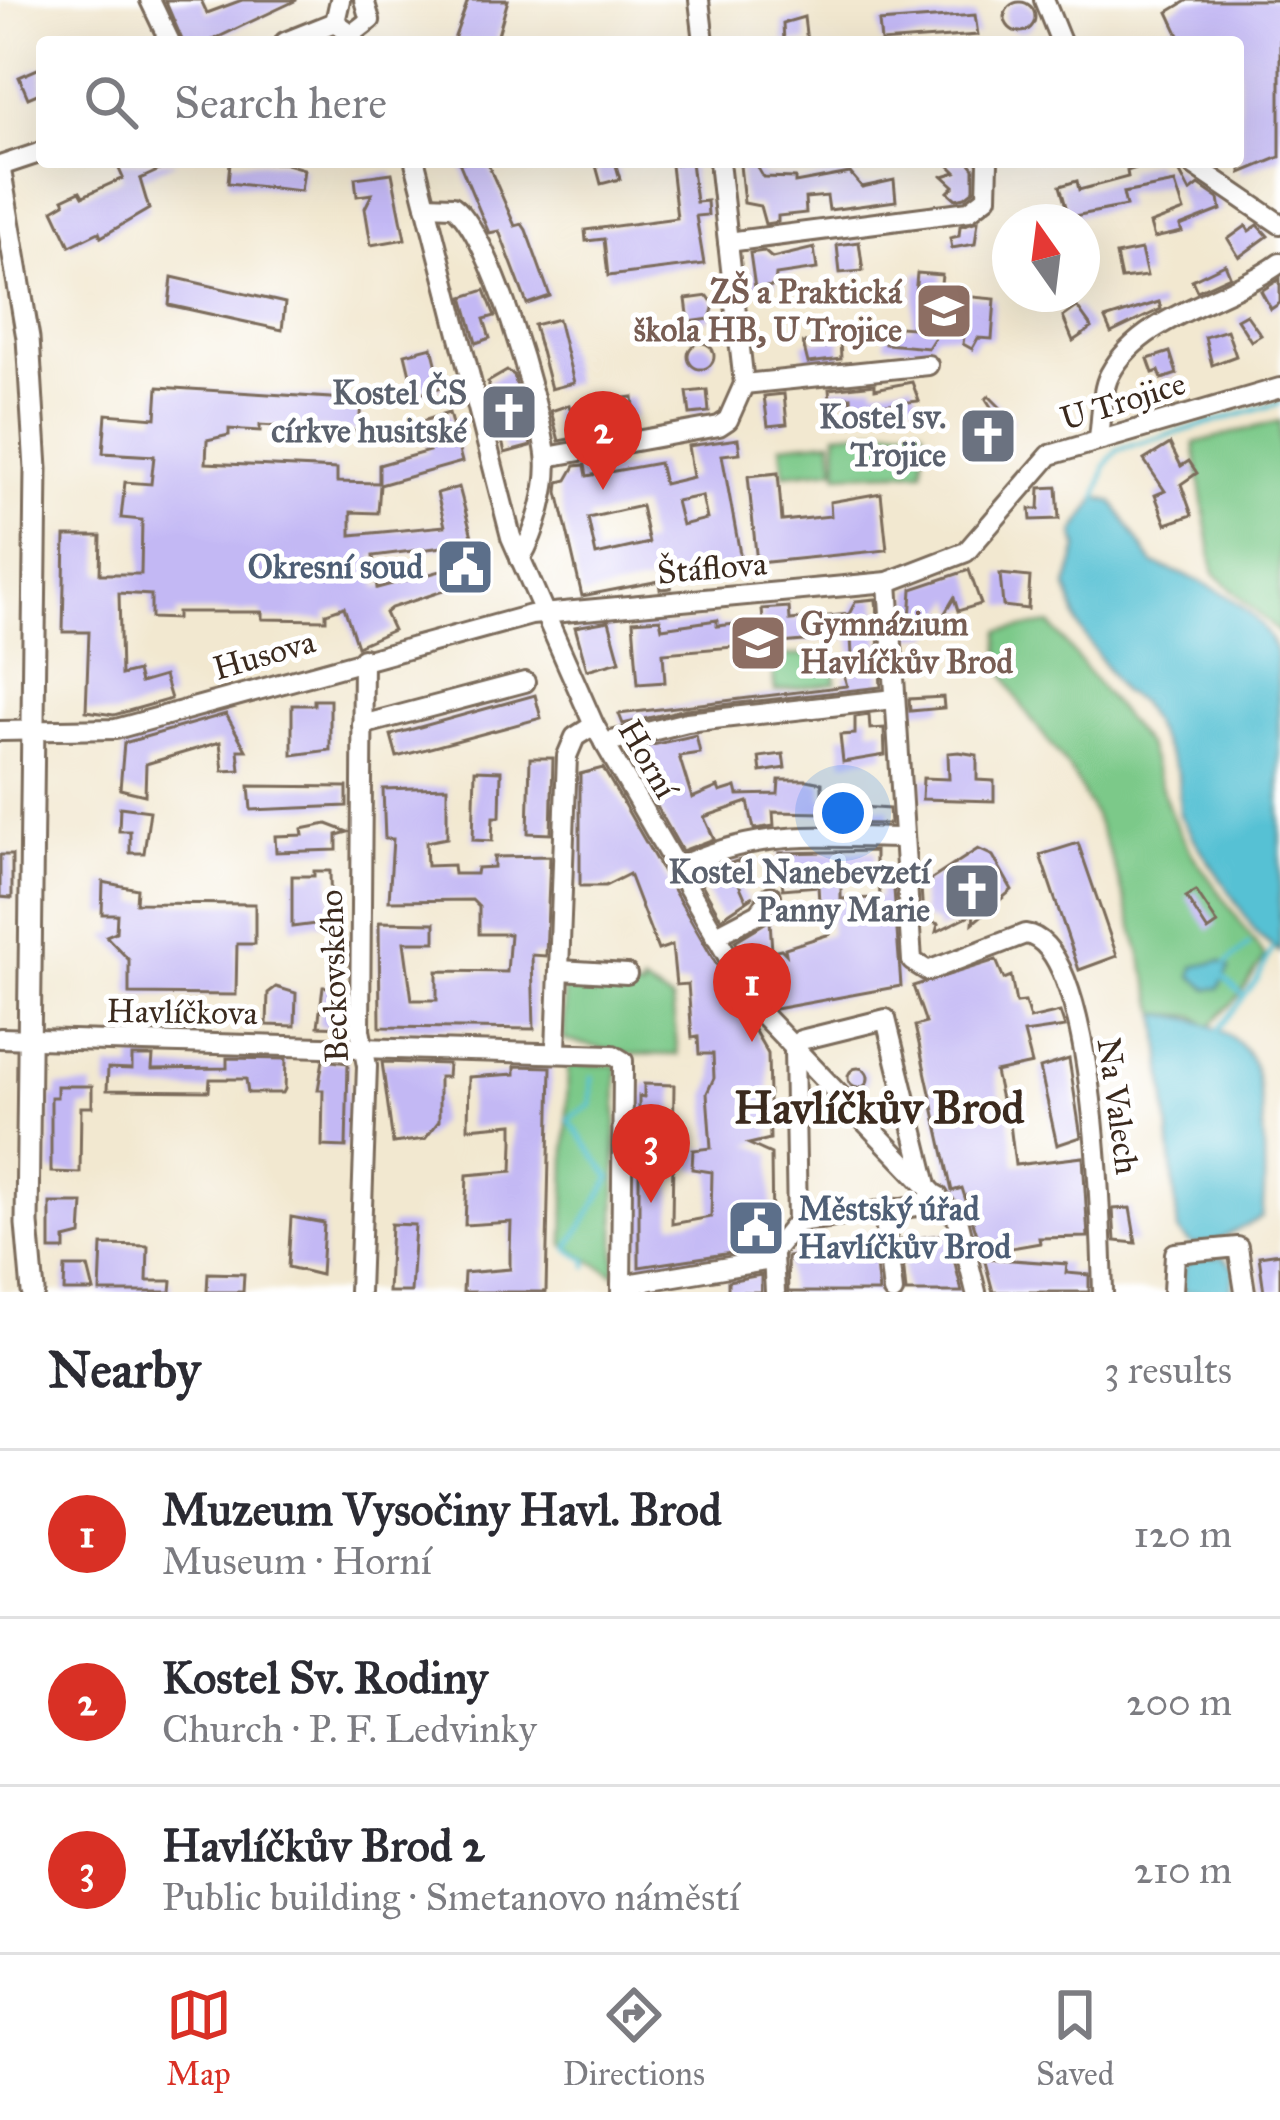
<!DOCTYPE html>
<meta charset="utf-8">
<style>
:root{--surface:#fff;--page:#f7f7f7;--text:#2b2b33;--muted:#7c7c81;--line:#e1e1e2;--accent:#d93025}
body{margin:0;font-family:"IM FELL Great Primer",serif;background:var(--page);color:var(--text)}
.compass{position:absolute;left:992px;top:204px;width:108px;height:108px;border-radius:50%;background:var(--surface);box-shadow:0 12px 48px #0002;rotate:346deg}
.you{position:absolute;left:843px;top:813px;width:42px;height:42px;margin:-30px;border:9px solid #fff;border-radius:50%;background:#1a73e8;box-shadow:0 0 0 18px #1a73e833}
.badge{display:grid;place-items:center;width:78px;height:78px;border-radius:50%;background:var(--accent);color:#fff;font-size:39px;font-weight:700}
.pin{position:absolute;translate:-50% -99px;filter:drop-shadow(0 3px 6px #0008)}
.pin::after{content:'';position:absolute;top:63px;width:42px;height:36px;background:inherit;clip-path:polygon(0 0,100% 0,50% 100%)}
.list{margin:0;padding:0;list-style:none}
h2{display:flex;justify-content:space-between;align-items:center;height:156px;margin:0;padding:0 48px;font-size:51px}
h2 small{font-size:39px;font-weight:400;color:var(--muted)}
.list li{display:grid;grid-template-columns:78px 1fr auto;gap:36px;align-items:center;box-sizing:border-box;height:168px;padding:0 48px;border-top:3px solid var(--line)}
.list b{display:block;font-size:45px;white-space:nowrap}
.list p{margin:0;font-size:39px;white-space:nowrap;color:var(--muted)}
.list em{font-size:39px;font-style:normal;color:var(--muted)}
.icon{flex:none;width:66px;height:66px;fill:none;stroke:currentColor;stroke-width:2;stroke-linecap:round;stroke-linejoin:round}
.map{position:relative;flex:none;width:1280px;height:1292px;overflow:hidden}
.search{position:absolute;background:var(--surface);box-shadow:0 12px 48px #0002;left:36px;right:36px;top:36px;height:132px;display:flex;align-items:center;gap:30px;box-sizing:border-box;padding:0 42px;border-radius:12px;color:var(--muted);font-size:45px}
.sheet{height:660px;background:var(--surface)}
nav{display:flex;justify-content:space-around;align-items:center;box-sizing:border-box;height:168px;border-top:3px solid var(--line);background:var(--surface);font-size:33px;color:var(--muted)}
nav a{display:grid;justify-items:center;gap:6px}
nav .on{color:var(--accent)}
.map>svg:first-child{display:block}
</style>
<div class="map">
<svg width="1280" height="1292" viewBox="0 0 1280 1292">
<rect width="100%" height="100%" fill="#fff"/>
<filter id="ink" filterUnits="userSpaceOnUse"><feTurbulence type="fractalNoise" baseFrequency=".00833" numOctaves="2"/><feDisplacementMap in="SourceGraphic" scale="24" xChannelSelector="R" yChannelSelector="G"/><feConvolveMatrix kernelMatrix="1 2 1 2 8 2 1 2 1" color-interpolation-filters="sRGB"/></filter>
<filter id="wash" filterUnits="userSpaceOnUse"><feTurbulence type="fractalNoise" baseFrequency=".004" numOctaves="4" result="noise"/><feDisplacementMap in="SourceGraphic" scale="48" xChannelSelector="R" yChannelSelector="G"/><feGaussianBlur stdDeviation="2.7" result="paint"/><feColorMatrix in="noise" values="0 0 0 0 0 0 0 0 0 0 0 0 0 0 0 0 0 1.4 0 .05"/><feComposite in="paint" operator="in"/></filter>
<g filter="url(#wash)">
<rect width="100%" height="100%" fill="#f2e8d0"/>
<g fill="#7bc989" stroke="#5b7a54" stroke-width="3">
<polygon points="1280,421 1280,634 1214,573 1194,443"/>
<polygon points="919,426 924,430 923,471 838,474 837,433"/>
<polygon points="832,440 835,469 784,474 781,445"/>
<path d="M1050 624 1147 746 1172 817 1192 854 1265 957 1239 996 1209 1027 1195 1016 1158 1014C1134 937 1116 847 1074 777 1048 733 992 689 1000 631Z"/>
<polygon points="833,651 836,683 775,691 771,658"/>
<polygon points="643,984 672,1001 678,1055 627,1054 564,1040 564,985 642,990"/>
<polygon points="568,1065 617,1065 615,1275 564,1245"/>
</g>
<g fill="#57c1d4" stroke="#497679" stroke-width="3">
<path d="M1097 497 1113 502 1153 564C1203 581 1251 598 1276 650 1280 676 1280 906 1280 952L1258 935 1198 845 1180 815 1178 773 1140 702 1122 692 1078 625 1067 587 1078 548 1074 533Z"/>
<polygon points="1221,961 1230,968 1219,988 1208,989 1192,976 1194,967"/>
<path d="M1158 1014C1192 1016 1238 1029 1253 1064 1265 1090 1266 1186 1262 1217L1212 1243 1192 1245 1178 1231Z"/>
<polygon points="1223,1257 1235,1269 1230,1292 1183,1292 1183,1269 1192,1260"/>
</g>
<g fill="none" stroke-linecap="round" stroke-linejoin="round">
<g stroke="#57c1d4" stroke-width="4.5">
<polyline points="1097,498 1105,467 1117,450 1280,403"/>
<polyline points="1226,964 1249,944"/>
<polyline points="1222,975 1243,995"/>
<polyline points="1214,1036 1258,979 1273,948"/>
<polyline points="587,1267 587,1260 568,1249 611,1178 568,1119 591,1105 592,1077"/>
</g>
</g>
<g id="blocks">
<g fill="#c3b8f4" fill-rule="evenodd">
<polygon points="165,0 201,0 207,13 242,0 297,0 208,42 183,42"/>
<polygon points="468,0 508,0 496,42 453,42"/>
<polygon points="1188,0 1280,0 1280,157 1241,173 1238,42 1182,42 1168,12"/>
<circle cx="1020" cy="17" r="15"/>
<polygon points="975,15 978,35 881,42 879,22"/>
<polygon points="804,17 807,42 784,42 783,23"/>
<polygon points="42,67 42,92 28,98 19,77"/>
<polygon points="116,162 177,162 140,179 149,209 101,237 99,232 70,246 53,210 65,203 63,199 80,191 83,196 123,178"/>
<polygon points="230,162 283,163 304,169 301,191 228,183"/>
<polygon points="459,162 487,162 515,226 522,224 526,230 550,296 527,304 499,231 489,233"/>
<polygon points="595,162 615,162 620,179 601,184"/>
<polygon points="691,162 696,202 707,201 708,215 696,216 704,264 608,276 604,239 586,241 585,230 677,218 671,165"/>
<polygon points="946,162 969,162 974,168 974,190 965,197 956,199 948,192 954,186 943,176 956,172"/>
<polygon points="1154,162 1155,167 1178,169 1190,192 1199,185 1219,199 1221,210 1180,226 1182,232 1154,238 1150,224 1184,211 1175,183 1123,193 1126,206 1069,217 1060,186 1077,181 1079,190 1128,177 1127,171"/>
<polygon points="755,163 763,177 795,178 795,183 850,173 862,187 894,180 896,201 829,210 827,196 805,198 806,213 778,216 778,222 765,224 760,206 744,203 740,165"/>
<polygon points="392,173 405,239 371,245 365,208 372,194 357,196 355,178"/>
<polygon points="978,221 975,244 952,248 950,238 959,236 960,226"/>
<polygon points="1258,225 1268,236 1239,257 1228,239 1246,226 1249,231"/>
<polygon points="859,242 863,271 840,273 837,245"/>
<polygon points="814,248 817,269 776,275 775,286 755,288 750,253 764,251 772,258"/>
<polygon points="1141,250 1147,276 1121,279 1116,255"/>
<polygon points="1225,264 1230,276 1197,291 1192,280"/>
<polygon points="917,273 942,275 940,294 995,299 992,339 978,338 972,349 963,344 964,336 937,334 928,348 885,344 886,326 912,328"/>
<polygon points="172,277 285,303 282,330 169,305"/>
<polygon points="1280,279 1280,303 1271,309 1261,291"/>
<polygon points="485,290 495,316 484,319 490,338 476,343 463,297"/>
<polygon points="708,296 714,305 710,319 689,322 686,299"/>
<polygon points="1159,302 1161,309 1111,333 1105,319"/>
<polygon points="1077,307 1092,328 1073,341 1063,317"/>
<polygon points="1246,314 1261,335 1251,341 1237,319"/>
<polygon points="558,319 574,383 551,389 534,325"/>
<polygon points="1227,330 1236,356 1212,365 1205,337"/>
<polygon points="840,339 841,359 808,363 803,343"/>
<circle cx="701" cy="356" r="13"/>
<polygon points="432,347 442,387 415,395 405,354"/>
<polygon points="1170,352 1177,374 1162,379 1159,371 1153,373 1148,359"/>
<polygon points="507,371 514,375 531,446 505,453 488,382"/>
<polygon points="912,382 919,401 877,405 877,411 852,413 851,397 830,399 829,389 875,384 875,389"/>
<path d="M158 387 361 400 359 431 260 425V431L229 429V435L207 440 206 463 337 469V482L379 483V465L429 451 419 422 449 413 462 462 380 485 378 513 351 512V535L445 526 437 493 459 487 483 578 391 608 385 613 393 630 357 646 344 607 326 613V620L262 619V612H177V619L151 618V595L119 593 121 675 137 671 140 683 164 676 171 699 114 715 86 711 89 632H63L65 536H101L100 574H141L142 520 121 518 125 482 151 484 154 456 103 453 106 414 156 418ZM451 546 456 567 377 588 373 556Z"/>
<polygon points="707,390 709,412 690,414 687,392"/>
<polygon points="784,394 787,424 768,426 764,396"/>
<polygon points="989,396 1013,420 1005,429 986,399"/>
<polygon points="633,397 635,417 604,420 603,405 610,400"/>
<polygon points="569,405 579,437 559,441 551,411"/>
<polygon points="993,419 997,437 985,449 968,431 970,423"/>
<path d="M738 439 740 453 722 455 742 565 671 576V588L660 589 659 581 582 596 558 492 559 482 567 480 575 466 585 465 587 476 659 463 664 484 693 477 688 446ZM702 496 707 519 682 525 676 501ZM641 506 649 543 596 555 588 518Z"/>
<polygon points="1170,444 1181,466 1189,461 1197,473 1181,484 1192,515 1166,524 1155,495 1165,491 1144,460"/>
<polygon points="778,473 782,521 831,516 830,502 881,493 887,550 757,563 748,476"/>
<polygon points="1057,487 1059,519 1031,520 1030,509 1039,509 1040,488"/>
<polygon points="969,570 981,604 958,611 954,598 931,636 909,637 912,589"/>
<polygon points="1000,574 1030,577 1028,609 1003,606"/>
<polygon points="876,599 881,687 686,709 623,724 619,714 847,686 844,676 853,675 851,637 663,653 665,682 638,684 633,621 660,619 662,628 717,620 717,626 763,621 762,609 789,607 790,620 812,618 849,614 856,601"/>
<polygon points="609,621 620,661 587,670 575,627"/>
<polygon points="535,695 541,718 397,757 391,735"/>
<polygon points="943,697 944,708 910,711 909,699"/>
<polygon points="314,700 330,700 330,750 292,755 292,705 314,705"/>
<polygon points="226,714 246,750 238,750 240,770 223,771 220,742 146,764 145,795 120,789 124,743"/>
<polygon points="869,715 870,729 884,728 885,755 843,762 840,735 855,734 855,717"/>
<polygon points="696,735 700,753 679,756 692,798 718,787 720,792 736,787 738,795 778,794 779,780 807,780 822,783 822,799 832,799 832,805 889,809 890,824 826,823 826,813 773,812 774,826 754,829 748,802 704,817 714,839 682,851 647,789 635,749"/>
<polygon points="959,752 977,755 977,780 994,781 994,801 922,799 923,778 949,779 948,753"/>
<polygon points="783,754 785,768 761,772 759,757"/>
<polygon points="530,758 553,758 551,834 528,833"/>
<polygon points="603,768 768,1054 770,1139 749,1144 771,1154 772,1232 758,1249 639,1267 639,1096 644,1097 644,1084 674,1085 672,1224 711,1217 712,1172 692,1169 693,1150 711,1148 707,1093 714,1078 713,1054 699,1054 698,1037 692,1038 688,984 676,985 672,945 658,950 629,874 605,886 580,886 580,774"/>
<polygon points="475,770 501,771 500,817 493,817 492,841 473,840"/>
<polygon points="249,786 347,787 347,806 251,810"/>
<polygon points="447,787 447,838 426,842 427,866 453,865 454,874 476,874 477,868 494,867 494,857 550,856 546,956 532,955 534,1029 380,1027 379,922 435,923 435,942 404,942 412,1000 437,1000 437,971 507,972 510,934 479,934 479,907 472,900 389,901 393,839 385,839 383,789"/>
<polygon points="120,807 150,811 144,853 130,853 130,831 119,831"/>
<polygon points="327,824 348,832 337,835 337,850 276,852 275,836 303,835 302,829"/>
<polygon points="1078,843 1117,956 1079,970 1040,855"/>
<polygon points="978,849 993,856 1012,890 973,923 974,913 936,932 938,924 923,918 921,886"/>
<polygon points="875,851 875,875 841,873 841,899 880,898 879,877 893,876 901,986 775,1009 735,941 770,920 772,951 781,949 786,954 785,948 830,934 832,905 819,902 818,886 783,889 779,853"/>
<polygon points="0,855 12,855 12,898 0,897"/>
<polygon points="750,857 732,868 746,900 754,896 721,918 696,874"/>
<polygon points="314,871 330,871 331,922 292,927 292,876 314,876"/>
<polygon points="103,882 137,889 136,903 255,904 255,944 237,944 236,995 129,994 129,960 106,936 116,932 117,914 102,914"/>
<polygon points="1196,891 1218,924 1208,931 1186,897"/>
<polygon points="996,960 1004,979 1011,976 1016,1003 1025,1002 1030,1019 1060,1012 1065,1027 1024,1033 1032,1064 995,1072 1001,1099 1007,1099 1015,1165 1083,1157 1088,1237 1039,1238 1040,1243 983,1253 962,1188 952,1191 915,1026 926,1023 913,986"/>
<polygon points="347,986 345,1027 318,1026 323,987"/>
<polygon points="276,987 296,993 295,1026 267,1025 268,993"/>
<polygon points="132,1056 153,1056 152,1069 227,1068 227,1058 286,1059 285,1089 283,1093 248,1093 246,1079 210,1079 209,1091 107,1090 108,1068 132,1069"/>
<polygon points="1069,1059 1081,1137 1057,1145 1040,1068"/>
<polygon points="323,1060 348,1063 346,1147 322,1146 323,1090 318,1090"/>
<polygon points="382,1062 448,1064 447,1077 439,1077 439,1121 425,1139 393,1143"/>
<polygon points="515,1066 551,1067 546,1292 463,1292 464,1273 510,1269 510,1253 511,1222 465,1225 467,1175 512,1171 513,1142 513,1124 468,1128 469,1077 515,1074"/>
<circle cx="858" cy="1078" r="10"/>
<polygon points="57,1086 92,1086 92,1107 81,1107 80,1173 51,1172 51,1097 57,1097"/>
<polygon points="50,1203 83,1203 81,1235 65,1239 65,1250 50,1250"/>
<polygon points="1130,1208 1136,1243 1115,1241 1113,1209"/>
<polygon points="291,1217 324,1223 321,1275 288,1267"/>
<polygon points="391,1224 415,1225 411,1292 388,1292"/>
<polygon points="948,1234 962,1292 906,1292 901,1240"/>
<polygon points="102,1245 148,1246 147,1281 172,1281 171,1292 100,1292"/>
<polygon points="874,1247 879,1292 788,1292 787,1257"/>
<polygon points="1280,1253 1280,1292 1264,1292 1259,1256"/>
<polygon points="984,1258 1067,1264 1066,1273 1089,1275 1089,1292 993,1292"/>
<polygon points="65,1267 88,1267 94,1291 64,1291"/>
<polygon points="208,1273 244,1274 243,1292 207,1292"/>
<polygon points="761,1275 761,1292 728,1292 728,1281"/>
</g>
</g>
</g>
<g filter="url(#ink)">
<use href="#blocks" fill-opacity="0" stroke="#7b6c5c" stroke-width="3"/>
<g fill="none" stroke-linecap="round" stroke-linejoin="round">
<g stroke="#7b6c5c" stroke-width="24">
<g id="minor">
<polyline points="150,0 170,42"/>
<polyline points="340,0 335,22 352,34 370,20 364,0"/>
<polyline points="699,0 704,42"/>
<polyline points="1044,0 1061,42"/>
<polyline points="285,42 335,22"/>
<polyline points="415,162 511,537 594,725 760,1012 958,1219 976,1292"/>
<polyline points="1189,162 1280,224"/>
<polyline points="0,166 42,152"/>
<path d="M426 205 453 206C491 233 539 403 546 454 550 485 536 533 520 559"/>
<polyline points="728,242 969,211 987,197 988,162"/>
<polyline points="744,384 928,365"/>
<path d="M1099 438C1102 419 1101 390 1110 374 1142 314 1228 301 1280 263"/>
<polyline points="547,457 719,426 728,420 744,384 719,162"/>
<path d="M888 582 912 961 928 971 1025 934C1097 942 1101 1233 1103 1292"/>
<polyline points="362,725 525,682"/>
<polyline points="0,731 116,729 531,615 888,582 966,552 1050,455 1280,388"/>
<polyline points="604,743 687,722 894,699"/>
<path d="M676 868C758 829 814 837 902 838"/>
<polyline points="715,936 759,913 771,896"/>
<polyline points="560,970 627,974"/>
<polyline points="0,1038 613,1055 623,1061 623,1070 621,1292"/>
<polyline points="556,1050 567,756 575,737 594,725"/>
<polyline points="927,1185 886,1019 801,1040 794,1048 797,1222 917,1206 938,1196"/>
<polyline points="884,1212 893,1292"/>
<polyline points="773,1256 775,1292"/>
<polyline points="621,1285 765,1261 797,1222"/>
<polyline points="359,1292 367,1066 360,1030 363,658"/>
<polyline points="1173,1292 1175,1253 1238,1247 1245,1292"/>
</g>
</g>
<g stroke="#7b6c5c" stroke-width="27">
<polyline id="major" points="0,173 28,338 36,469 27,1224 33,1292"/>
</g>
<use href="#minor" stroke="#fff" stroke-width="18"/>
<use href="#major" stroke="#fff" stroke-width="21"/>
</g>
</g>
<defs>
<g id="school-square" transform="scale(3)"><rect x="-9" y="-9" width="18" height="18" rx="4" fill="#8d6e63" stroke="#fff"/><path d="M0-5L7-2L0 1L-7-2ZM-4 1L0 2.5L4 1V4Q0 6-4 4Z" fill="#fff"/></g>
<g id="church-square" transform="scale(3)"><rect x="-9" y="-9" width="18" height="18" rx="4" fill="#6b7280" stroke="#fff"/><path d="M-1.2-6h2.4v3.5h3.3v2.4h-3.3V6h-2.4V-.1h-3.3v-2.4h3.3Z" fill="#fff"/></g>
<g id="civic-square" transform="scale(3)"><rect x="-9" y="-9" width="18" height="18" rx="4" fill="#5c6f8a" stroke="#fff"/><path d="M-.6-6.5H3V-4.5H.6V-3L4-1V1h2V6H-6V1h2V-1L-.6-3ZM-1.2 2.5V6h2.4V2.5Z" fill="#fff"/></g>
</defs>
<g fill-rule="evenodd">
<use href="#school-square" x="944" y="311"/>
<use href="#church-square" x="509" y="412"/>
<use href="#church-square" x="988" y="436"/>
<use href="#civic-square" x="465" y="567"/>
<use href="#school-square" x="758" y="643"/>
<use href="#church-square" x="972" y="891"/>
<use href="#civic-square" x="756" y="1228"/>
</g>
<g text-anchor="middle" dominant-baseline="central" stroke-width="10" stroke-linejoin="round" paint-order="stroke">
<g font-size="33" font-weight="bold" fill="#785e54" stroke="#fff" text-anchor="end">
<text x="902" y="292">ZŠ a Praktická<tspan x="902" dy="38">škola HB, U Trojice</tspan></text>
<text x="800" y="624" text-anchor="start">Gymnázium<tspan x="800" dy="38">Havlíčkův Brod</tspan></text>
</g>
<g font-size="33" font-weight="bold" fill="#5b616d" stroke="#fff" text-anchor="end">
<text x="467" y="393">Kostel ČS<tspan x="467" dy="38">církve husitské</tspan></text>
<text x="946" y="417">Kostel sv.<tspan x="946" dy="38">Trojice</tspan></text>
<text x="930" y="872">Kostel Nanebevzetí<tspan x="930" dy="38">Panny Marie</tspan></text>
</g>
<g font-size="33" fill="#3b2a1e" stroke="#fff">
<text transform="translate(1123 401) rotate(-17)">U Trojice</text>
<text transform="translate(712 568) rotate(-5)">Štáflova</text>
<text transform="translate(264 655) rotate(-16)">Husova</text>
<text transform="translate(648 759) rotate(60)">Horní</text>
<text transform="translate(334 976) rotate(-92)">Beckovského</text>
<text transform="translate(182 1012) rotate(1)">Havlíčkova</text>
<text transform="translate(1118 1106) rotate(82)">Na Valech</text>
</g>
<g font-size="33" font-weight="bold" fill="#4e5e75" stroke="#fff" text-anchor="end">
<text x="423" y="567">Okresní soud</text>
<text x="798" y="1209" text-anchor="start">Městský úřad<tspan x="798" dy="38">Havlíčkův Brod</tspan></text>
</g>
<g font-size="45" font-weight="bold" fill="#3b2a1e" stroke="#fff">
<text x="879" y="1107">Havlíčkův Brod</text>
</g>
</g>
</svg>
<svg class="compass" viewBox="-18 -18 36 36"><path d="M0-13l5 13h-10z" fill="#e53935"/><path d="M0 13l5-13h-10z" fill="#7c7c81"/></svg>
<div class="you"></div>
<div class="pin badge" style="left:752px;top:1042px">1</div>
<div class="pin badge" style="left:603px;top:490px">2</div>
<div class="pin badge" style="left:651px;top:1203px">3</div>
<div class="search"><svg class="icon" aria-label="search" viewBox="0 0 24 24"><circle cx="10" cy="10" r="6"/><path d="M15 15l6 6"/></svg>Search here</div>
</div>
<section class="sheet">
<h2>Nearby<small>3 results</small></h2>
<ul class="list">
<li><span class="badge">1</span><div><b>Muzeum Vysočiny Havl. Brod</b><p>Museum · Horní</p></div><em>120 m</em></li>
<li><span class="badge">2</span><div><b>Kostel Sv. Rodiny</b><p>Church · P. F. Ledvinky</p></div><em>200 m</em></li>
<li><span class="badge">3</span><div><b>Havlíčkův Brod 2</b><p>Public building · Smetanovo náměstí</p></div><em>210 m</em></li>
</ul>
</section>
<nav>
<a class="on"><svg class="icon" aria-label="map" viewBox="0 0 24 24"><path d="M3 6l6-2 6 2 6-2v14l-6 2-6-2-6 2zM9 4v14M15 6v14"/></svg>Map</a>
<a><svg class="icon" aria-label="directions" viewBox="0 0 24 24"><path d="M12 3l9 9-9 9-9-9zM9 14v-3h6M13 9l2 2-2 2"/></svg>Directions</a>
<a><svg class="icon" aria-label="saved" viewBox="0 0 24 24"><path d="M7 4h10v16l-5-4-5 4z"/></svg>Saved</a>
</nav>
